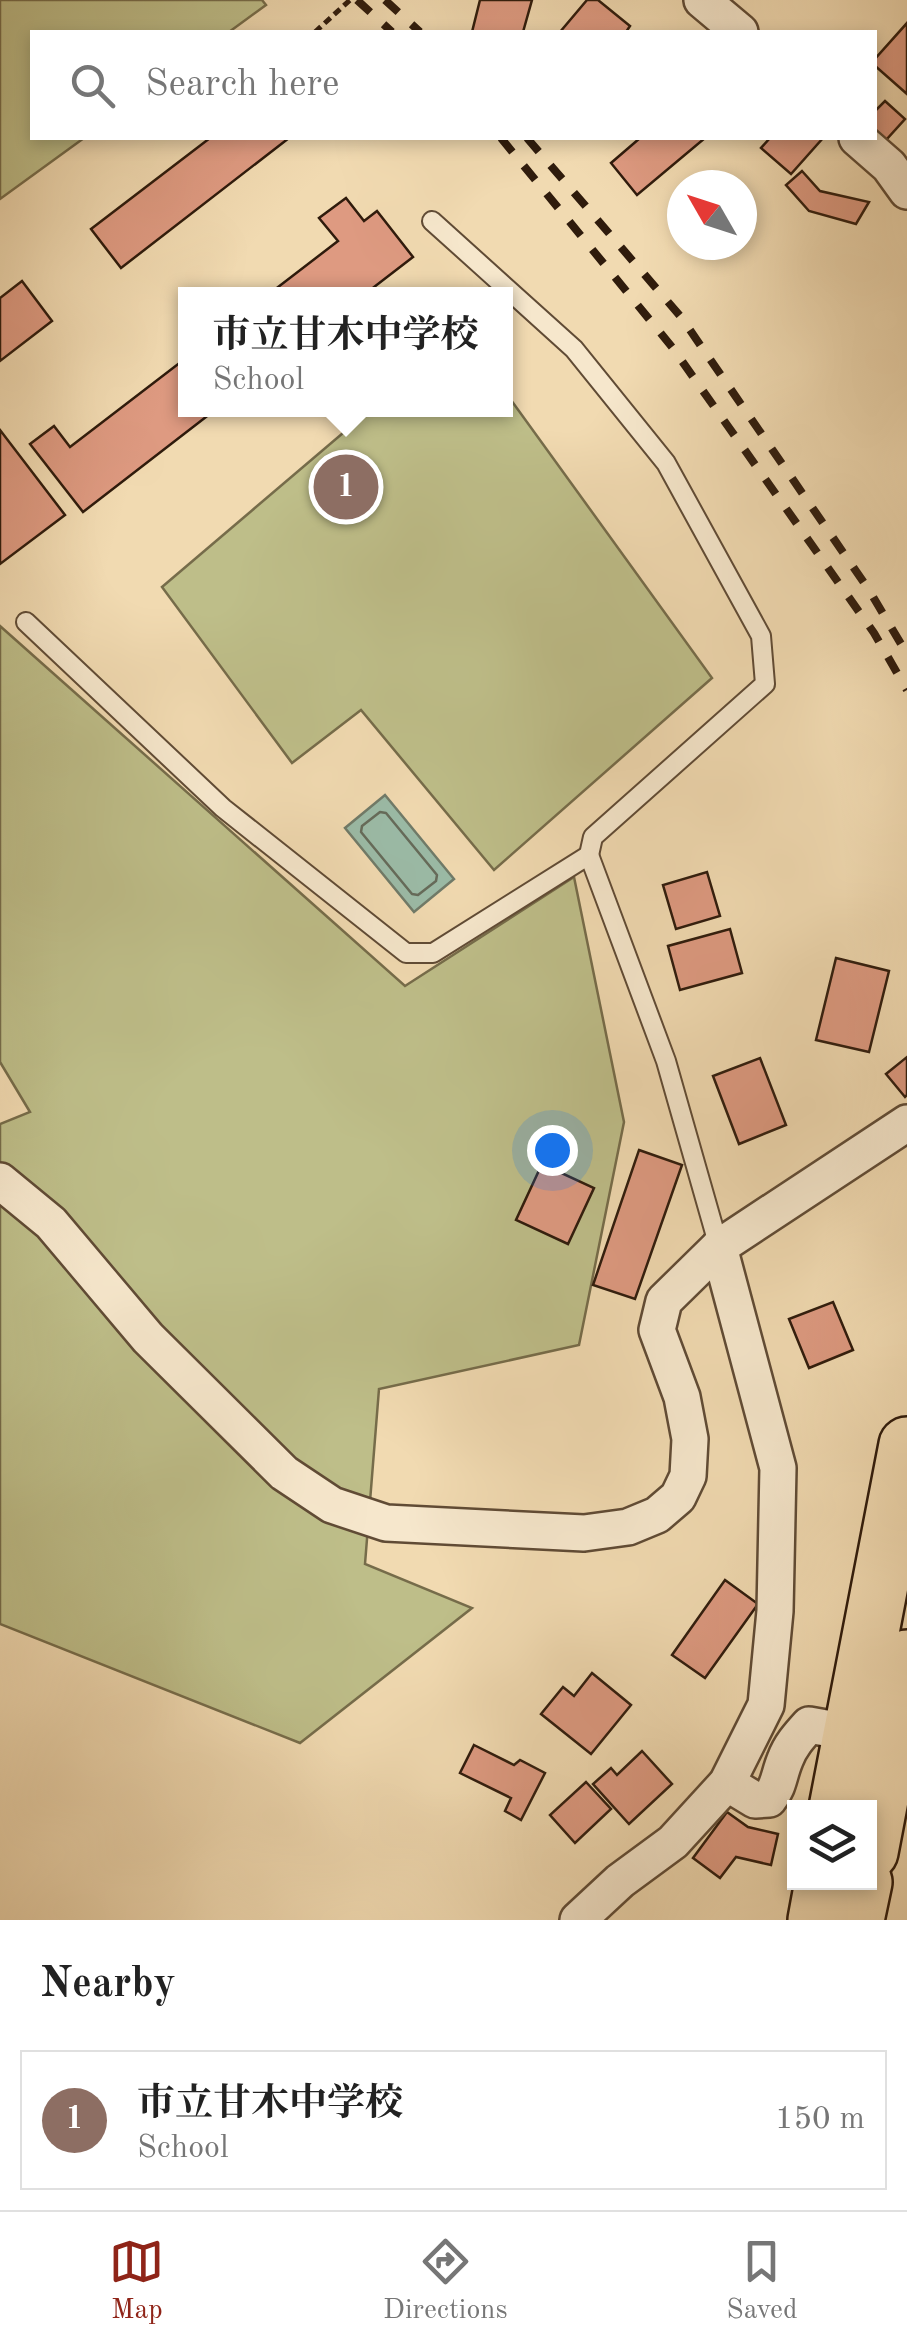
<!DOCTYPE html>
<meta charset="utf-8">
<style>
:root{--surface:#fff;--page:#f2f2f2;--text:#222;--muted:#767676;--line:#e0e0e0;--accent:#8f2418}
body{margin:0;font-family:"Old Standard TT","Noto Serif JP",serif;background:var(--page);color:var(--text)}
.controls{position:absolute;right:30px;bottom:30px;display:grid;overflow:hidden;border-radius:0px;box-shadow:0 5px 15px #0003}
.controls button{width:90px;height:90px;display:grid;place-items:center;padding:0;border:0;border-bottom:2px solid var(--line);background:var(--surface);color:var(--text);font:50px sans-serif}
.compass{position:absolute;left:667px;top:170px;width:90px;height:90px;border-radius:50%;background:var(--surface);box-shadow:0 5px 15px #0003;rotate:309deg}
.you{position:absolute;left:552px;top:1150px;width:35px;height:35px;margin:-25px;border:8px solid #fff;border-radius:50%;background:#1a73e8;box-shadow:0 0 0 15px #1a73e833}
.badge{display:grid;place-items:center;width:65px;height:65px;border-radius:50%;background:var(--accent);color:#fff;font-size:32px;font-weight:700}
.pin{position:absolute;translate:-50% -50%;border:5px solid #fff;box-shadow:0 2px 10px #0006}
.popup{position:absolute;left:178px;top:287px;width:335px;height:130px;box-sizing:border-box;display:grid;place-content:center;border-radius:0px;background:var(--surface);filter:drop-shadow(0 2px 8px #0005);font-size:32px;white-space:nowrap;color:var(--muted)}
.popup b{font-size:38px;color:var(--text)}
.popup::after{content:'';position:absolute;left:50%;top:100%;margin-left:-20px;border:20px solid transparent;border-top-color:var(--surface)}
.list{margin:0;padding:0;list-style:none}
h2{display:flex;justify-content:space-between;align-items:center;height:130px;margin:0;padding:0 40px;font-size:42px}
h2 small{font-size:32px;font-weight:400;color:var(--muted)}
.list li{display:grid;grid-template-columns:65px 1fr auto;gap:30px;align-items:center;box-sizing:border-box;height:140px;margin:0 20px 20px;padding:0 20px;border:2px solid var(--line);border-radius:0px}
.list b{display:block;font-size:38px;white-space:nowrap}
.list p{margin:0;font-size:32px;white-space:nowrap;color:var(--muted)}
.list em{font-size:32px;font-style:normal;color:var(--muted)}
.icon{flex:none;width:55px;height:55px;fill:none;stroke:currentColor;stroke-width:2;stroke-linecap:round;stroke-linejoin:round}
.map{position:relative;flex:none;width:907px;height:1920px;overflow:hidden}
.search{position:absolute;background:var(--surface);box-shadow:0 5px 15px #0003;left:30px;right:30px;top:30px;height:110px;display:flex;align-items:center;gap:25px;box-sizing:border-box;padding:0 35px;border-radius:0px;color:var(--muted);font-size:38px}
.sheet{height:290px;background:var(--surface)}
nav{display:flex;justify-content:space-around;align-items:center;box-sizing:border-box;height:140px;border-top:2px solid var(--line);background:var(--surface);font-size:28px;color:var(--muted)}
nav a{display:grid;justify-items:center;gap:5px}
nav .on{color:var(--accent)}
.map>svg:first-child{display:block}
</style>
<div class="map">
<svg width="907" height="1920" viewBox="0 0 907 1920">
<rect width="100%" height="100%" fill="#f1dab1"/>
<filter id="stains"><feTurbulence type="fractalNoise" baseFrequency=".002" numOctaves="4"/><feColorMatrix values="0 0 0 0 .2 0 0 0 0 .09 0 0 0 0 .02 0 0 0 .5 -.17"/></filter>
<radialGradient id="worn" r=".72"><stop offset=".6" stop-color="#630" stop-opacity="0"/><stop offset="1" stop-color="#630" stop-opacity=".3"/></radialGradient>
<g fill="#bebe89" stroke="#766c4a" stroke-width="2.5">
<polygon points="0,0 262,0 266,5 229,32 32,32 32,138 84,138 0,199"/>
<polygon points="506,393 712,678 494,870 361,710 292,763 162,587 370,410 506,410"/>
<polygon points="0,626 405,986 574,877 624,1122 579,1345 379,1389 365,1564 472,1608 300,1743 0,1624 0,1124 30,1112 0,1062"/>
</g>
<polygon fill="#9bbba7" stroke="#707b69" stroke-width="2.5" points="385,795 454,879 414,912 345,828"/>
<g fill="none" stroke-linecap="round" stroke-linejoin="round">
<polygon stroke="#656b5a" stroke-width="2.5" points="380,812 386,813 437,875 436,881 418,895 412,894 361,832 362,826"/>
</g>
<g fill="#de9a81" stroke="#2f1b0c" stroke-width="2.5">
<polygon points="480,0 532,0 523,32 472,32"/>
<polygon points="587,0 598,0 630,26 626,32 560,32"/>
<polygon points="907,23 907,94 874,65 874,60"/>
<polygon points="885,101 905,119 886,140 874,130 874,112"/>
<polygon points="210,138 289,138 121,268 91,229"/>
<polygon points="640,138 705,138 637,195 611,163"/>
<polygon points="770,138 823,138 791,174 761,148"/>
<polygon points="802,171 820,191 869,202 856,224 809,211 786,185"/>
<polygon points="346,198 364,221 377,211 413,257 365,294 269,294 338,241 319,218"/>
<polygon points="22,281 52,321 0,361 0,298"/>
<polygon points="186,358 186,410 215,410 83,512 30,444 54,426 70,447"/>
<polygon points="0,430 65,515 0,564"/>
<polygon points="707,872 720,916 676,929 663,885"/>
<polygon points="730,929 742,973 680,990 668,946"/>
<polygon points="836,958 889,971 869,1052 816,1040"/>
<polygon points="907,1057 907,1095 905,1097 886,1074"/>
<polygon points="760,1058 786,1125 739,1144 713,1076"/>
<polygon points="639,1150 682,1165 635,1299 593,1285"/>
<polygon points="542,1164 594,1188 568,1244 516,1220"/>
<polygon points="833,1302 853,1350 809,1368 789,1319"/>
<polygon points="725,1580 758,1604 705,1678 672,1655"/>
<polygon points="592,1673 631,1705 591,1754 541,1714 563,1687 574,1696"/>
<polygon points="474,1745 514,1765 520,1760 545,1773 521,1820 505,1811 511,1798 460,1773"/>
<polygon points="642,1751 672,1784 629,1824 593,1784 611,1768 617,1775"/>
<polygon points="586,1782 611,1809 575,1843 550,1815"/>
<polygon points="727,1812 748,1827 778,1834 771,1865 736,1857 720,1878 693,1858"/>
</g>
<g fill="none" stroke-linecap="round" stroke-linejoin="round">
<g stroke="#604b35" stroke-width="22">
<g id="lane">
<polyline points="432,221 574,349 666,463 761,636 765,684 593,837 589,855"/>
<polyline points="26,622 223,808 406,953 433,953 589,855 666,1061 719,1247"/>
</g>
</g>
<g stroke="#604b35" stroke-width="40">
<g id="street">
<polyline points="702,0 740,32"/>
<polyline points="857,138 889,166 907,191"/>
<polyline points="0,1181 51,1223 148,1338 284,1473 332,1505 386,1523 584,1533 628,1527 657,1515 678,1497 688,1476 690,1439 682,1397 657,1330 664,1301 719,1247 907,1123"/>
<path d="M727 1783 755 1800 769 1799C779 1787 779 1774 785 1760 790 1746 799 1736 809 1725L870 1736"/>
<polyline points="578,1920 620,1881 673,1842 727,1783 766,1705 775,1611 778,1468 719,1247"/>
</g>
</g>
<g stroke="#2f1b0c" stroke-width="60">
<g id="primary">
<polyline points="837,1808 907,1445"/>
<polyline points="870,1852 907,1658"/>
<polyline points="816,1920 823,1882"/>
<polyline points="856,1920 864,1882"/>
</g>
</g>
<polyline stroke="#2f1b0c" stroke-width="5" stroke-dasharray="8 5" stroke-linecap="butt" points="315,32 350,0"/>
<use href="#lane" stroke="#f6e7cc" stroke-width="18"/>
<use href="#street" stroke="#f6e7cc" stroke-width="35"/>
<use href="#primary" stroke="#f1dab1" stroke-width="55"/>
<g stroke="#2f1b0c" stroke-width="8" stroke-dasharray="18 18" stroke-linecap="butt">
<polyline points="357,0 392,32"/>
<polyline points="385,0 420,32"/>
<polyline points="501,138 672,347 874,633 907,690"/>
<polyline points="527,138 681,317 869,590 907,654"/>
</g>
</g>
<rect width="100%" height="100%" filter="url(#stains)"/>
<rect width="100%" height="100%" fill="url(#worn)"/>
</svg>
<div class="controls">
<button><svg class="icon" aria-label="layers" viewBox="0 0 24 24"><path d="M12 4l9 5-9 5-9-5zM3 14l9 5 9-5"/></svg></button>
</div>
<svg class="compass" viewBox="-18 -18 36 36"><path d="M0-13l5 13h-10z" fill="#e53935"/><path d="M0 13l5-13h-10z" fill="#767676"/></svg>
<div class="you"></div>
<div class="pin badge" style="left:346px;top:487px;background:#8d6e63">1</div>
<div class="popup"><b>市立甘木中学校</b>School</div>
<div class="search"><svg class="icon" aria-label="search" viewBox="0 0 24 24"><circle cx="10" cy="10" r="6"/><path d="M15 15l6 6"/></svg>Search here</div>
</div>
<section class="sheet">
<h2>Nearby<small></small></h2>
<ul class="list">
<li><span class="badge" style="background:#8d6e63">1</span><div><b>市立甘木中学校</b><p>School</p></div><em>150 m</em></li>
</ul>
</section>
<nav>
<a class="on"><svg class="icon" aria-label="map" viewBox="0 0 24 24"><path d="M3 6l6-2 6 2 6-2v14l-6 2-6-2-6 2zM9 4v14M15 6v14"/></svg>Map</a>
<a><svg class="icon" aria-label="directions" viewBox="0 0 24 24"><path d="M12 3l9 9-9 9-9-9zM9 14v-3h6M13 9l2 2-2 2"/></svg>Directions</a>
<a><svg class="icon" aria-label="saved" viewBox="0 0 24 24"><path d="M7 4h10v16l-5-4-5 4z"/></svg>Saved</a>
</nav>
